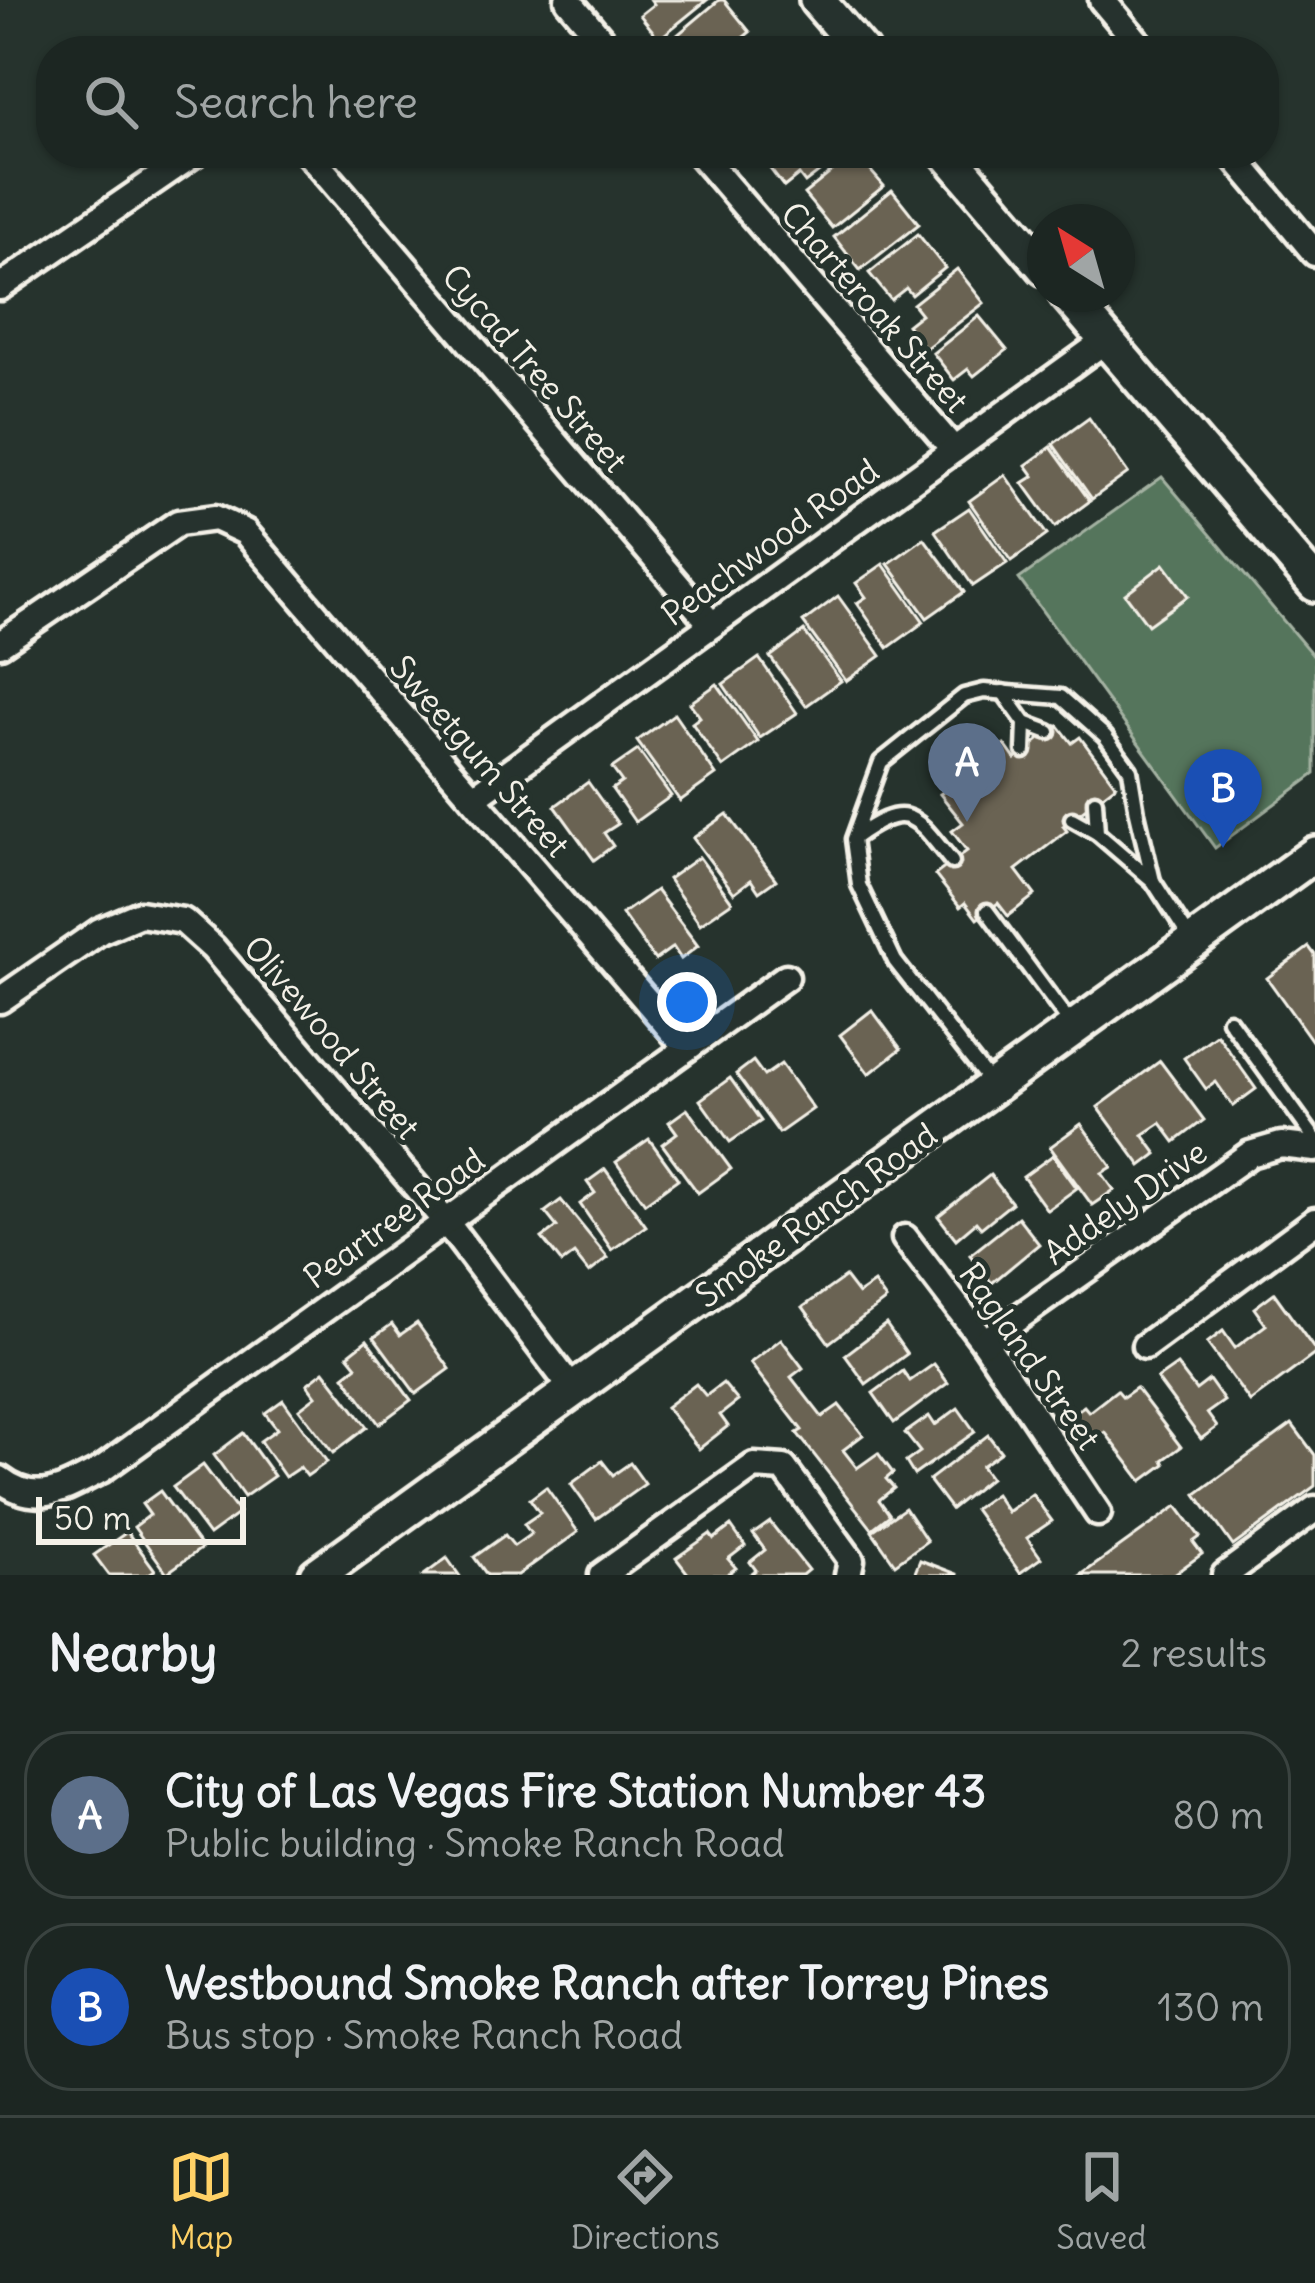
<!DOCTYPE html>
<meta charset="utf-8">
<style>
:root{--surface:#1c2622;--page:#29322f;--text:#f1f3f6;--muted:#a0a5a5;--line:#3a4340;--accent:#ffd166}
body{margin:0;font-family:Delius,sans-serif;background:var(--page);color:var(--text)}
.compass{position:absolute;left:1027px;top:204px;width:108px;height:108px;border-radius:50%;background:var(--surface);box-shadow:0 3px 9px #0004;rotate:323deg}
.scale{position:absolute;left:36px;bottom:30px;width:210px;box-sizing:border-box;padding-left:12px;border:6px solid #f4f1e8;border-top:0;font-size:33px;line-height:42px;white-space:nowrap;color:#f4f1e8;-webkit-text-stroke:9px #26332d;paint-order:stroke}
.you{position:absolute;left:687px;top:1002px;width:42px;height:42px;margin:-30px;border:9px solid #fff;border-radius:50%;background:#1a73e8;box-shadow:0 0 0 18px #1a73e833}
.badge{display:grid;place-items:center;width:78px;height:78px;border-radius:50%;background:var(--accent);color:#fff;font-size:39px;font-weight:700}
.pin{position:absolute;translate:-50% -99px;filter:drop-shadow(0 3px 6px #0008)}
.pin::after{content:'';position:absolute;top:63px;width:42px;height:36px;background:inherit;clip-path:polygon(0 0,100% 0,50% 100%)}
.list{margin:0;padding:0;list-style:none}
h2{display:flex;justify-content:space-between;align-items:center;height:156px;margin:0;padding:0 48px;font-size:51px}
h2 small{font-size:39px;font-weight:400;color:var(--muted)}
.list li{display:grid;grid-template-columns:78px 1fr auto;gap:36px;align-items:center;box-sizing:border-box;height:168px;margin:0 24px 24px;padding:0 24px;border:3px solid var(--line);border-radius:48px}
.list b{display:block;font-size:45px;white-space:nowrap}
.list p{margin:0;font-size:39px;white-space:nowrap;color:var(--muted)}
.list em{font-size:39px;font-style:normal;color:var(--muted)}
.icon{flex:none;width:66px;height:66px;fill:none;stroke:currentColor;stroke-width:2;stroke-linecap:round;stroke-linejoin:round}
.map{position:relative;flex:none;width:1315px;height:1575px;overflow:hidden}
.search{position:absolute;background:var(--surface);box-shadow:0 3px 9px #0004;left:36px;right:36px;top:36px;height:132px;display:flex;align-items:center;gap:30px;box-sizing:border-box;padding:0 42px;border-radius:48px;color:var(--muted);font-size:45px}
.sheet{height:540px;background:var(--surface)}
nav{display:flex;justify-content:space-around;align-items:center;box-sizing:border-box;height:168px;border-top:3px solid var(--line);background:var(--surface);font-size:33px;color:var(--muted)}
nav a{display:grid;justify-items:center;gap:6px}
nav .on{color:var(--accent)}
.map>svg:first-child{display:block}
</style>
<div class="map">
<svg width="1315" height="1575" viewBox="0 0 1315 1575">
<rect width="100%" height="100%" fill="#26332d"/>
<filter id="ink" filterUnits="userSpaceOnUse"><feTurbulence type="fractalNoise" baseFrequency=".00833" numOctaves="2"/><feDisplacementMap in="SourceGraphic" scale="24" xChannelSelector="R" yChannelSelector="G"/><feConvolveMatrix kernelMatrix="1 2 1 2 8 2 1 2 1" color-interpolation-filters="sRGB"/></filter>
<g filter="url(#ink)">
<polygon fill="#55745c" stroke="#a4b2a2" stroke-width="3" points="1162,477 1315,658 1315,774 1215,848 1019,579"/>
<g fill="#6a6353" stroke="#f4f1e8" stroke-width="3">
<polygon points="651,0 707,0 659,39 640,15 654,4"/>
<polygon points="719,0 724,0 750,32 727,51 676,51 669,42"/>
<polygon points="774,153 844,153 805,183 799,175 784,187 764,161"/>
<polygon points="855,153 884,186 832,228 804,194"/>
<polygon points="892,190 919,224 860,270 834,237"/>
<polygon points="918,234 945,268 912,295 906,288 891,300 869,273"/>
<polygon points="957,269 984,303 925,349 907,325 921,314 913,304"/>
<polygon points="979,316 1007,350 974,376 968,369 954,380 933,353"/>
<polygon points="1089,418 1128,473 1092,499 1053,444"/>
<polygon points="1051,447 1090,501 1055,527 1023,483 1034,476 1026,465"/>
<polygon points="1005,475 1047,535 1011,561 969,501"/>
<polygon points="969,508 1007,563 973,586 935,531"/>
<polygon points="924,538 964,592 927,618 888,564"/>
<polygon points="883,564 924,622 888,648 857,603 866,597 856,583"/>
<polygon points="1164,564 1188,596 1148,625 1125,594"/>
<polygon points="838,596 881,656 846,681 803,622"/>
<polygon points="804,631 841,681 806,706 770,657"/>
<polygon points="759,658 797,713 760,738 723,684"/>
<polygon points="717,684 758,742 723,767 692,723 700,717 690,703"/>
<polygon points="674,714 716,775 680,801 637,741"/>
<polygon points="1058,725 1072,743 1080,737 1116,785 1063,826 1067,831 1016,870 1035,895 1008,916 998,903 977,919 965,903 960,907 935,875 967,851 952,831 963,823 940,794 1005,745 1015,759"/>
<polygon points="638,750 671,796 635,822 612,789 622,782 612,768"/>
<polygon points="588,782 618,824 604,833 613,846 594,860 555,806"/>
<polygon points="727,814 776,880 759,892 751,880 734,893 693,838"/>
<polygon points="699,857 732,902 700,924 668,879"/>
<polygon points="656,890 698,946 681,959 673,947 655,960 622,914"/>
<polygon points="1309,947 1315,955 1315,1045 1267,978"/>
<polygon points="872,1010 901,1049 869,1074 840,1035"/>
<polygon points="1217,1034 1256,1089 1233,1106 1216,1082 1206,1089 1184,1058"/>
<polygon points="753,1061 764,1076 781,1064 813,1109 779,1133 736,1074"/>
<polygon points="1160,1061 1204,1120 1175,1142 1161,1123 1143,1135 1157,1154 1141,1166 1098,1107"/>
<polygon points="730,1078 761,1121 730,1142 700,1100"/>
<polygon points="687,1109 731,1169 698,1193 662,1144 677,1133 669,1122"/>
<polygon points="1081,1124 1112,1167 1102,1173 1114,1190 1092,1205 1050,1147"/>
<polygon points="649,1139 678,1179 645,1203 616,1162"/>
<polygon points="1053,1155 1077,1188 1047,1210 1023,1177"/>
<polygon points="605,1169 646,1226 612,1250 580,1204 595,1193 587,1182"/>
<polygon points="990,1175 1012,1203 981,1228 976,1222 956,1239 938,1216"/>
<polygon points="561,1200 608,1258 589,1273 574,1254 562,1263 542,1238 557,1227 545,1212"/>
<polygon points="1018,1217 1039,1244 992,1283 970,1255"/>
<polygon points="845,1277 858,1294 874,1283 886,1300 829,1343 803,1307"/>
<polygon points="1274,1293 1315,1350 1315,1354 1250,1402 1207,1343 1223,1331 1235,1348 1266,1325 1254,1308"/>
<polygon points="417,1323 450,1369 416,1394 374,1337 392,1324 400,1335"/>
<polygon points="886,1324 907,1354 866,1384 845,1355"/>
<polygon points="781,1339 803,1368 791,1377 822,1417 839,1405 863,1435 843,1450 857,1468 878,1453 893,1473 886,1479 894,1488 879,1500 890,1515 872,1529 797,1433 802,1430 750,1363"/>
<polygon points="367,1340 411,1400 379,1424 344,1376 357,1366 348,1355"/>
<polygon points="934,1364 948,1383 894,1423 873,1393 903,1371 910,1381"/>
<polygon points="1177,1365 1196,1390 1209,1380 1224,1401 1207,1413 1217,1427 1201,1439 1157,1379"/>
<polygon points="324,1371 367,1427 333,1453 299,1409 316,1396 307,1384"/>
<polygon points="723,1383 738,1401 720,1415 728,1426 699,1449 666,1407 696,1384 706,1396"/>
<polygon points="1136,1388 1181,1447 1163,1460 1165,1464 1142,1481 1105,1432 1091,1442 1071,1415 1084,1406 1089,1412 1117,1390 1123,1397"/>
<polygon points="283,1400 327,1462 307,1476 300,1467 285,1477 260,1441 277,1429 265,1413"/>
<polygon points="958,1408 975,1432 914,1475 906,1462 920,1452 905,1433 929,1416 935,1425"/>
<polygon points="1292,1424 1315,1455 1315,1486 1233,1546 1196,1494"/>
<polygon points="243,1433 274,1476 244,1497 214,1455"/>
<polygon points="988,1435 1001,1452 981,1466 990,1478 951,1509 929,1480"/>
<polygon points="602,1461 613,1475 630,1463 645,1484 596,1519 571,1484"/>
<polygon points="203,1465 239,1513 209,1535 173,1487"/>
<polygon points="546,1487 578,1532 518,1575 487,1575 474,1557 505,1535 514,1546 531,1534 524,1524 540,1513 530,1499"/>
<polygon points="160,1491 202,1548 167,1573 134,1527 150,1515 142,1504"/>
<polygon points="995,1494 1007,1512 1032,1494 1052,1521 1027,1538 1041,1558 1020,1573 974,1509"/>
<polygon points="1177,1506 1200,1537 1193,1542 1202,1554 1173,1575 1081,1575"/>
<polygon points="905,1508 927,1541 895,1564 872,1531"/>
<polygon points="770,1522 808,1570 802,1575 749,1575 756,1570 750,1562 765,1550 753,1534"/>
<polygon points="731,1526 745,1546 728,1559 736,1568 726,1575 689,1575 676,1558 710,1534 714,1539"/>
<polygon points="127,1532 155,1570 147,1575 109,1575 94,1555"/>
<polygon points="447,1558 459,1575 424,1575"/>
<polygon points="920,1560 957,1574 957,1575 914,1575"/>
</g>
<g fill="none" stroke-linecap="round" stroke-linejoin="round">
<g stroke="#f4f1e8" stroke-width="21">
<g id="lane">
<polyline points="1003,692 1025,723 1024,751"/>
<polyline points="1025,723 1049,732"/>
<polyline points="1095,801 1097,833"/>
<polyline points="1072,819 1097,833 1153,881 1191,940"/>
<path d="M854 838C909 799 914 815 952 862"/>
<polyline points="987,911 1072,1026"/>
<polyline points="1229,1020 1315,1139"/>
<polyline points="993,1086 895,961 859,885 853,839 881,762 964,696 984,691 1061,697 1105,736 1130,770 1137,813 1153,881"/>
</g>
</g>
<g stroke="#f4f1e8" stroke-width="33">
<g id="street">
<polyline points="568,0 611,51"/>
<polyline points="1102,0 1145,51"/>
<polyline points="308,153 712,625"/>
<polyline points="699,153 954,450"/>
<polyline points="1231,153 1315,253"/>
<polyline points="0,287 195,153"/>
<polyline points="0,644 178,523 215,518 245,532 687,1048"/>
<polyline points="473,798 1106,340"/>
<polyline points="0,1000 100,931 140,914 183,921 213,948 446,1222 573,1390"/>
<polyline points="905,1238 984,1342 1098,1513"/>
<polyline points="984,1342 1250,1154 1281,1145 1315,1149"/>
<polyline points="1145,1346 1315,1221"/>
<path d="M0 1479C38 1508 65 1488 101 1470L786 977"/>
<polyline points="602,1575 754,1466 784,1468 851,1560 848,1575"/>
<polyline points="1225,1575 1315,1509"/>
</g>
</g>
<g stroke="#f4f1e8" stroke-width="42">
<g id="secondary">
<polyline points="817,0 861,51"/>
<polyline points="947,153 1045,268"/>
<polyline points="1067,294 1315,584"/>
<polyline points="317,1575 1315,854"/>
</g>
</g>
<use href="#lane" stroke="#26332d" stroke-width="12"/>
<use href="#street" stroke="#26332d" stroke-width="24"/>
<use href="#secondary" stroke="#26332d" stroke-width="33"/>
</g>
</g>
<g text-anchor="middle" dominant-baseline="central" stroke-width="10" stroke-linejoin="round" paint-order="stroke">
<g font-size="33" fill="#f4f1e8" stroke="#26332d">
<text transform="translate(875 307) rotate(49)">Charteroak Street</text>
<text transform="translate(535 368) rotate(49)">Cycad Tree Street</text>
<text transform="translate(770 542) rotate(-36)">Peachwood Road</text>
<text transform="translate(480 756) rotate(49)">Sweetgum Street</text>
<text transform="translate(332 1037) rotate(50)">Olivewood Street</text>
<text transform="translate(1125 1202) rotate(-35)">Addely Drive</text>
<text transform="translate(816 1215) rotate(-36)">Smoke Ranch Road</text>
<text transform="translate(394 1218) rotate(-36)">Peartree Road</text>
<text transform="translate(1030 1356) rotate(55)">Ragland Street</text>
</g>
</g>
</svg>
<svg class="compass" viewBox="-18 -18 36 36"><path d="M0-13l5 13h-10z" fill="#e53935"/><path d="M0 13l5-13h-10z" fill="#a0a5a5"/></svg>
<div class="scale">50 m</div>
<div class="you"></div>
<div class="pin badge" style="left:967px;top:822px;background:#5c6f8a">A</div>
<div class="pin badge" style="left:1223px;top:848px;background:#1a4fb4">B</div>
<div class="search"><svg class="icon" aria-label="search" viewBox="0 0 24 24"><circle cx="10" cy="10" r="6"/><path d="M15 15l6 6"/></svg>Search here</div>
</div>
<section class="sheet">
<h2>Nearby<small>2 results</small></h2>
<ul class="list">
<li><span class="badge" style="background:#5c6f8a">A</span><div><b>City of Las Vegas Fire Station Number 43</b><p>Public building · Smoke Ranch Road</p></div><em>80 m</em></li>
<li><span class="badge" style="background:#1a4fb4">B</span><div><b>Westbound Smoke Ranch after Torrey Pines</b><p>Bus stop · Smoke Ranch Road</p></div><em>130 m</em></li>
</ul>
</section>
<nav>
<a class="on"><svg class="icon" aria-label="map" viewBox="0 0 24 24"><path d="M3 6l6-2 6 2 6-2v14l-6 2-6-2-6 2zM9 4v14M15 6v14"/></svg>Map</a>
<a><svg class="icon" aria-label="directions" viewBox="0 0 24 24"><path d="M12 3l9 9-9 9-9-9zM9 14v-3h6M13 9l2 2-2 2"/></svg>Directions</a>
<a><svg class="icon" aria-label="saved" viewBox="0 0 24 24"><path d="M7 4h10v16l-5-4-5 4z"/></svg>Saved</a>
</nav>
